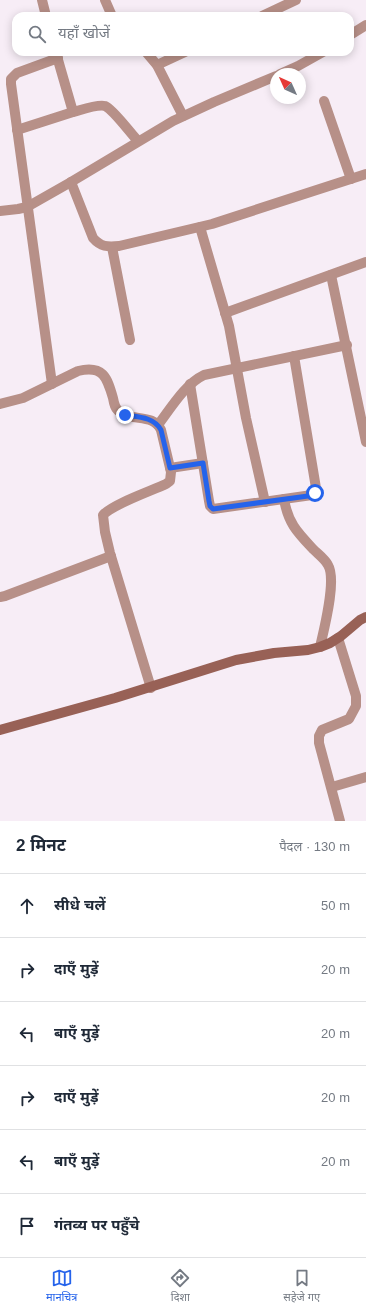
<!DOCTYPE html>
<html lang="hi">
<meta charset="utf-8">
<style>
:root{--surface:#fff;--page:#f6f6f7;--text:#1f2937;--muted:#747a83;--line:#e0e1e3;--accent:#2563eb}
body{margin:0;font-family:Arial,"Noto Sans Devanagari",sans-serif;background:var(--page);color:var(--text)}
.compass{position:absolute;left:270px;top:68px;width:36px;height:36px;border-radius:50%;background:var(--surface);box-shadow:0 2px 10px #0003;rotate:315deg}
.stop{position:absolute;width:12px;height:12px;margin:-9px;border:3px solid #2563eb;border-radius:50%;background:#fff}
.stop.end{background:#2563eb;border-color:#fff;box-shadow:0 1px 4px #0008}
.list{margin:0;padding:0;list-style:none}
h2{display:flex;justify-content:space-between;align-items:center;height:52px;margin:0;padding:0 16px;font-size:17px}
h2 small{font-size:13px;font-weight:400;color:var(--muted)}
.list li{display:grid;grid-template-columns:26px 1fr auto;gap:12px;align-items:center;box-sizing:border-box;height:64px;padding:0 16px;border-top:1px solid var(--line)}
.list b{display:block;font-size:15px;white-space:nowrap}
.list em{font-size:13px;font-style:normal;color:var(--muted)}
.icon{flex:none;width:22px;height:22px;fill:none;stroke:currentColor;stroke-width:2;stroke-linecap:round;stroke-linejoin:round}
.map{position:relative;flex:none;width:366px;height:821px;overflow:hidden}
.search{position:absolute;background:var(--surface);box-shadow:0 2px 10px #0003;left:12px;right:12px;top:12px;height:44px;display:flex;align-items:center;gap:10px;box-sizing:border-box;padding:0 14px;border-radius:12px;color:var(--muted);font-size:15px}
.sheet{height:436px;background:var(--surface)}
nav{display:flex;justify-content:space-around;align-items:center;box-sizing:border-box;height:56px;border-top:1px solid var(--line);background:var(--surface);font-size:11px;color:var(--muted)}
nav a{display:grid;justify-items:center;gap:2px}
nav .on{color:var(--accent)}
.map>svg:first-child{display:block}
</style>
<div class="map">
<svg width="366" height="821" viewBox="0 0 366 821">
<rect width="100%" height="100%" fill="#f7edf6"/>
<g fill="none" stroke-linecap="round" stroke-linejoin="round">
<g stroke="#b79088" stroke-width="10">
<polyline points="42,0 46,16"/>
<polyline points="105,0 112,16"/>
<polyline points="262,16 296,0"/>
<polyline points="350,35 366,25"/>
<polyline points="146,52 157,65 183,116"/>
<path d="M56 53 73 112C81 110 97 104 105 106 113 109 131 134 138 141"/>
<polyline points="157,65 185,52"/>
<polyline points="280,74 298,66 323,52"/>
<polyline points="324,101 351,179"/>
<polyline points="17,130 73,112"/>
<path d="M71 182 93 238C101 247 107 247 119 246L212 224 366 174"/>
<polyline points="0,211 18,209 27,207 71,182 173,121 214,102 276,76"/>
<polyline points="200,227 229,326 246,418 265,502"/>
<polyline points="112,247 130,340"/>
<polyline points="331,275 366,442"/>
<polyline points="225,313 366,262"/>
<polyline points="52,384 11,84 11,79 17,73 58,58"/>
<polyline points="190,384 209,501 210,506 213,509 312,495 315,493 316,488 294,356"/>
<path d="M0 404 23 398 78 371C103 365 107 377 113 398 114 404 115 409 120 412 133 422 153 413 161 430L171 472 170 481 166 484C151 491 113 504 103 515L105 532 110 553 151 688"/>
<path d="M158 425C171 408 185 384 204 375L347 345"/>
<polyline points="170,468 203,463"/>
<path d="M284 499C288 523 297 532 313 549 318 554 325 559 328 565 337 580 324 629 320 647"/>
<polyline points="0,597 5,596 111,556"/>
<polyline points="338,638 356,696 356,706 349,719 322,730 319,736 319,743 340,821"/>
<polyline points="332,787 366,777"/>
</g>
<polyline stroke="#986156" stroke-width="10" points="0,730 115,698 236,660 274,653 308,650 320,647 330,643 341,636 360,620 366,617"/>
</g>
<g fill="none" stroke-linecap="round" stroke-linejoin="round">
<path stroke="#2563eb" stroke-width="5" d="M125 415C138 417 154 417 161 430L170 468 203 463 209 501 210 506 213 509 308 496 312 495 315 493"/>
</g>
</svg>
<svg class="compass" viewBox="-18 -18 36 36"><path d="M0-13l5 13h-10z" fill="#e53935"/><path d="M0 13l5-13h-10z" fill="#747a83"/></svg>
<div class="stop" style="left:315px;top:493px"></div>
<div class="stop end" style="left:125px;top:415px"></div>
<div class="search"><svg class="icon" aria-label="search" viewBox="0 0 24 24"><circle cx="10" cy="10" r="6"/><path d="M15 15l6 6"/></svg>यहाँ खोजें</div>
</div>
<section class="sheet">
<h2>2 मिनट<small>पैदल · 130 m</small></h2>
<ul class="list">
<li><svg class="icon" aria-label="ahead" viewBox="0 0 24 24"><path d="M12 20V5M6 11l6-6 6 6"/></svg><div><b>सीधे चलें</b></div><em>50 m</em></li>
<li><svg class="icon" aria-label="right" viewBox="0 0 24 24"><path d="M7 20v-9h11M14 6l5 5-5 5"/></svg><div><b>दाएँ मुड़ें</b></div><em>20 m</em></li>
<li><svg class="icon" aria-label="left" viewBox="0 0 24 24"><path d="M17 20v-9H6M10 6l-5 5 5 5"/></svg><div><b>बाएँ मुड़ें</b></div><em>20 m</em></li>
<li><svg class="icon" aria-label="right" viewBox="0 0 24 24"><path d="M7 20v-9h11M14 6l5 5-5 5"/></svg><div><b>दाएँ मुड़ें</b></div><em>20 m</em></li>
<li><svg class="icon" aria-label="left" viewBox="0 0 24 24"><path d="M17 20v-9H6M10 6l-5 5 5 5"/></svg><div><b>बाएँ मुड़ें</b></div><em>20 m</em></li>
<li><svg class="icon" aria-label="arrive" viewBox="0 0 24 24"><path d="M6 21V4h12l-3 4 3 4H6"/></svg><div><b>गंतव्य पर पहुँचे</b></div></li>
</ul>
</section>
<nav>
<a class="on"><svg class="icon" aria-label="map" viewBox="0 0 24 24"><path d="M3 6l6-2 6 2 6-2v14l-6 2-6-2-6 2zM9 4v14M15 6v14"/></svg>मानचित्र</a>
<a><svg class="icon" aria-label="directions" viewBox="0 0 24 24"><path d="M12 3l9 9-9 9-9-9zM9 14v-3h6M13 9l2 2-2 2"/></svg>दिशा</a>
<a><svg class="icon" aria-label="saved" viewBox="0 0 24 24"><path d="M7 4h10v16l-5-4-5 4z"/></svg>सहेजे गए</a>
</nav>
